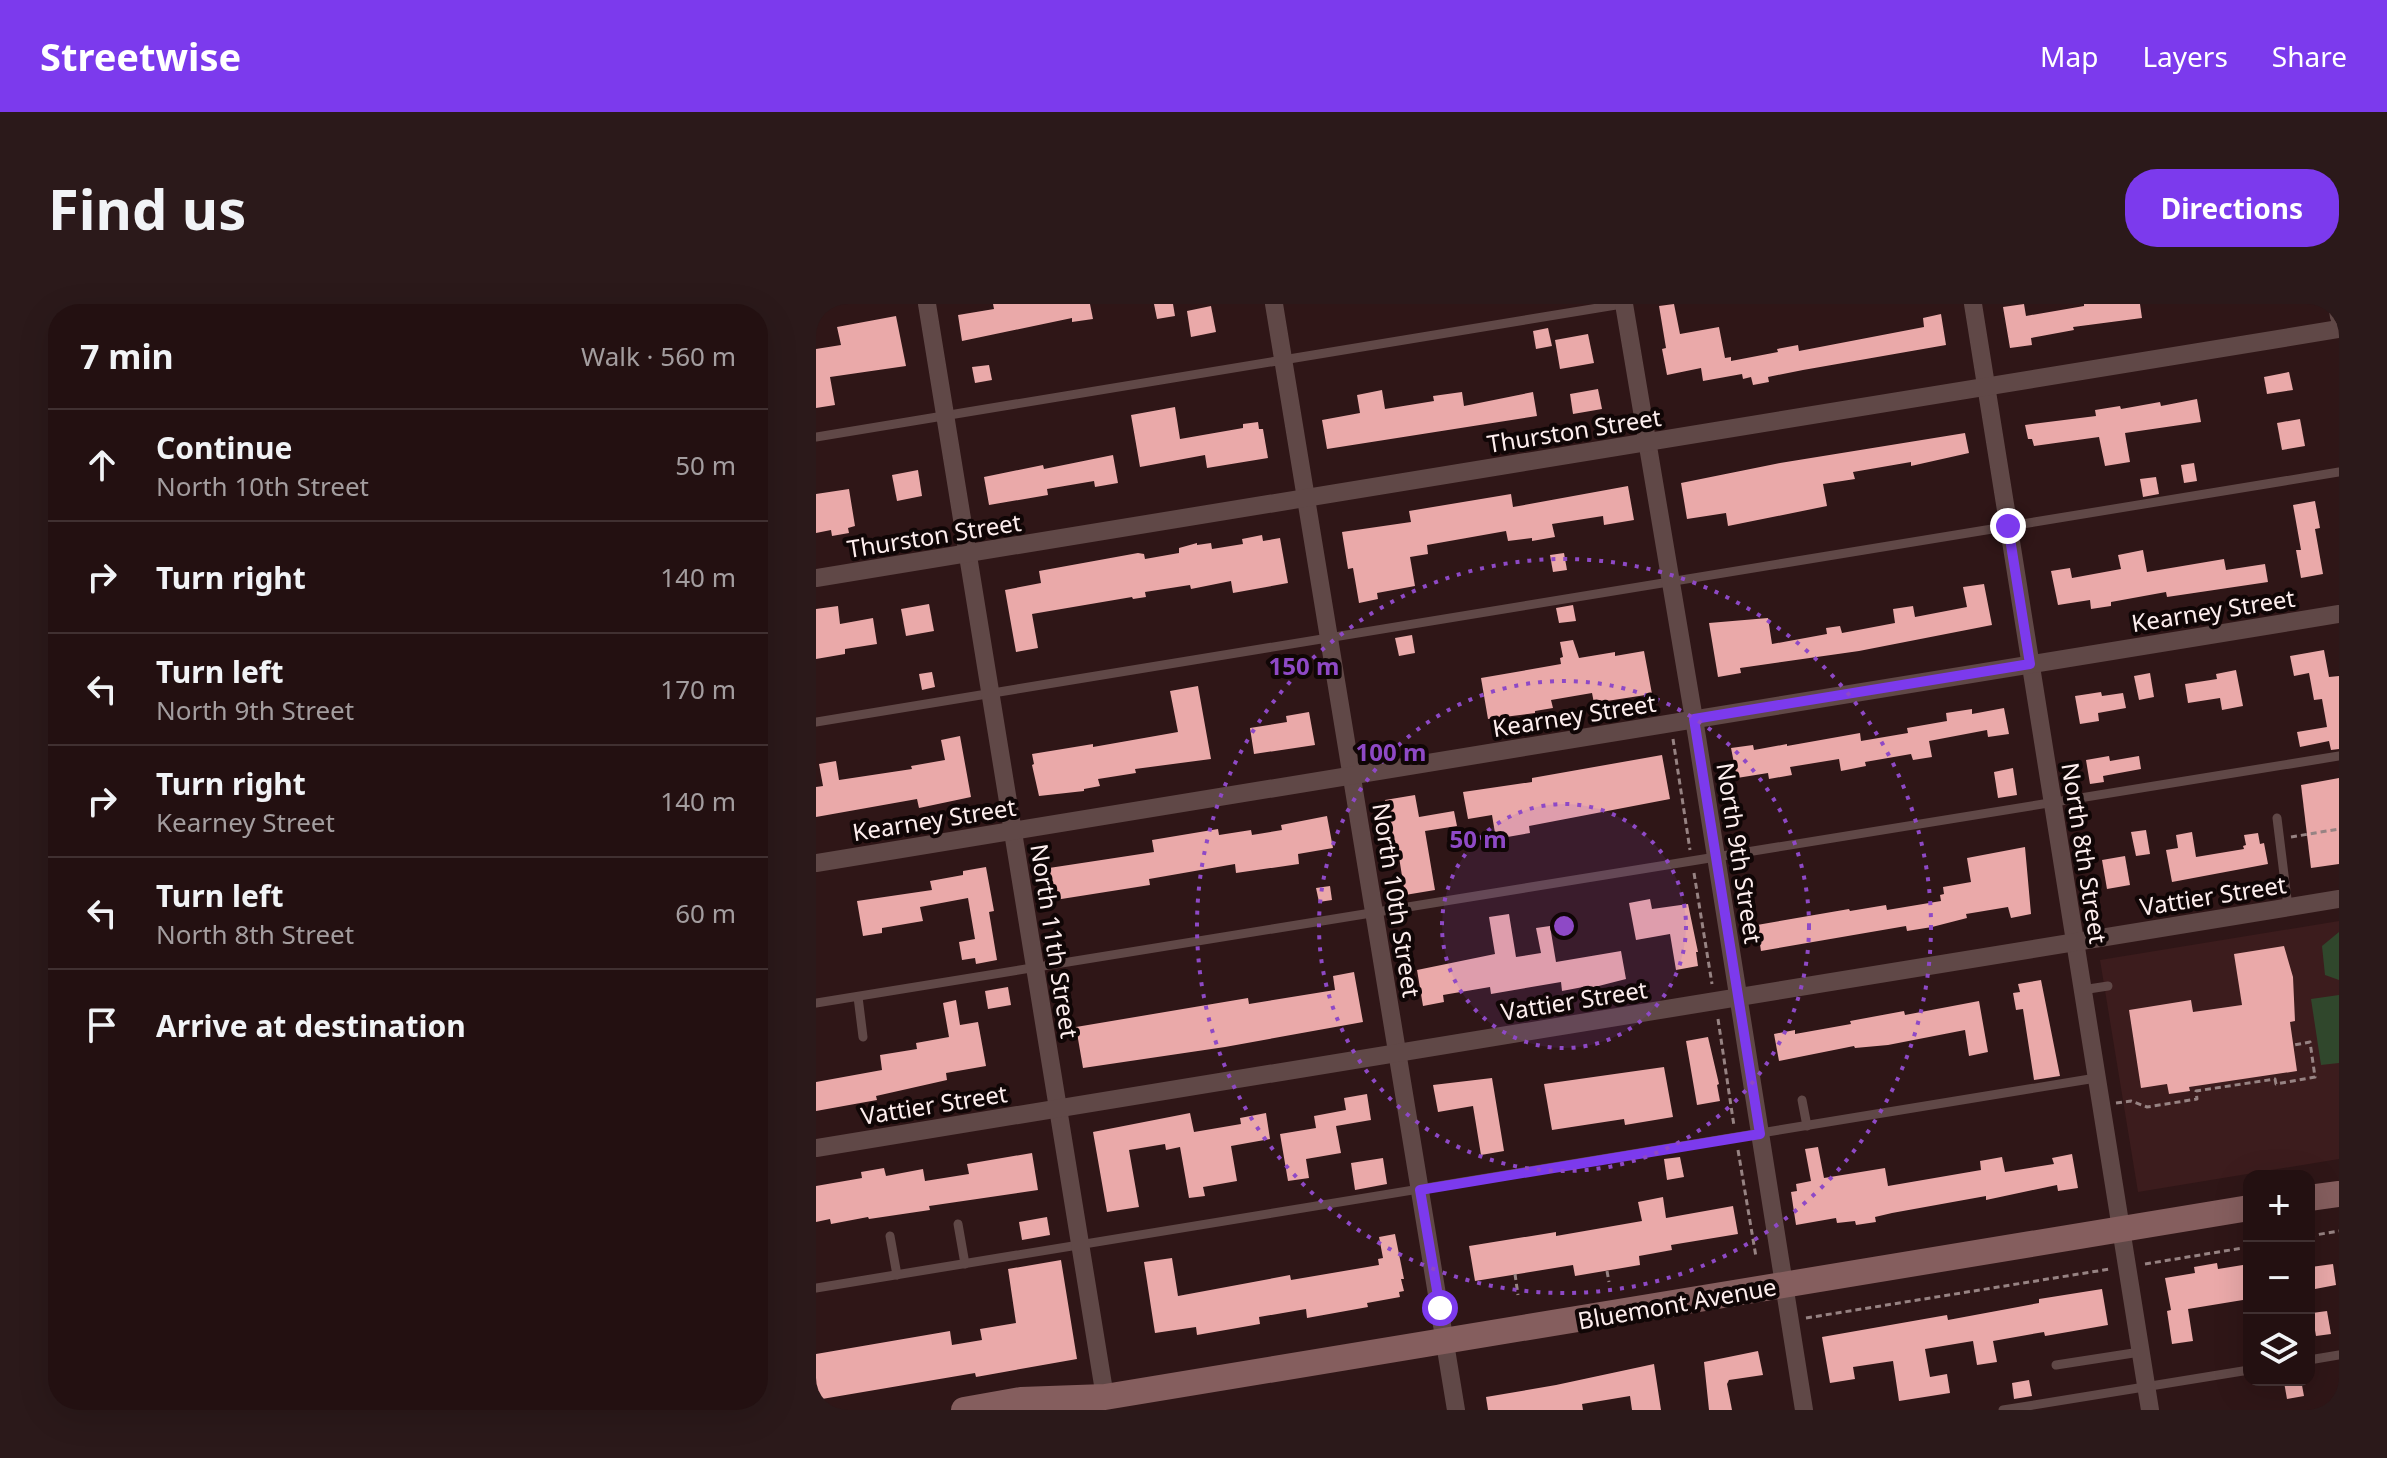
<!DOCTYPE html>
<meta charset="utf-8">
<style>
:root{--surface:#231011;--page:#2b191a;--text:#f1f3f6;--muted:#a39d9f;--line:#403031;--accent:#7c3aed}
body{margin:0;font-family:"Noto Sans",sans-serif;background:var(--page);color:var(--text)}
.controls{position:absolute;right:24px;bottom:24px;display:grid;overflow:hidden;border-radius:16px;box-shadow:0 8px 32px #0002}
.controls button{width:72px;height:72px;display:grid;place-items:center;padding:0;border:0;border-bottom:2px solid var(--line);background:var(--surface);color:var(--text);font:40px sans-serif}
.stop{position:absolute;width:24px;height:24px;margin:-18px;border:6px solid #7c3aed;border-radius:50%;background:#fff}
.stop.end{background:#7c3aed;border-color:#fff;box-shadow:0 2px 8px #0008}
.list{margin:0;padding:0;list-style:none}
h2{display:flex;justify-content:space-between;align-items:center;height:104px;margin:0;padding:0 32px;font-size:34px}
h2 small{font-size:26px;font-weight:400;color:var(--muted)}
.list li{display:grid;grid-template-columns:52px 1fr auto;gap:24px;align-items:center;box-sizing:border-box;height:112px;padding:0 32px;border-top:2px solid var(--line)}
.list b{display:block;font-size:30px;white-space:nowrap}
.list p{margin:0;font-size:26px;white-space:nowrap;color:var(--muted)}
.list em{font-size:26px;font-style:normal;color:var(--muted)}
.icon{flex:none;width:44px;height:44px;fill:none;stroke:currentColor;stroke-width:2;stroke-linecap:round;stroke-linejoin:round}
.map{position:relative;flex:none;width:1523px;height:1106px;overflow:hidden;border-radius:32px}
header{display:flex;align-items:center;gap:48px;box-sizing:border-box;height:112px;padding:0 40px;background:var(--accent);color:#fff}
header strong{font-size:38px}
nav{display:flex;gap:44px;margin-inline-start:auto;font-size:28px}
.intro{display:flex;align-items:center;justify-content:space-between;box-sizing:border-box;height:192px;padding:0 48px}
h1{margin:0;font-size:56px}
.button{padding:20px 36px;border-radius:32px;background:var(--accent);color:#fff;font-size:28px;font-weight:700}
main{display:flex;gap:48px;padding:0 48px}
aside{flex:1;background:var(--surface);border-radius:32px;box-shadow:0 8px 32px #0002}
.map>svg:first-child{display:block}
</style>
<header>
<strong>Streetwise</strong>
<nav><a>Map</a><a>Layers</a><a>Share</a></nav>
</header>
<div class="intro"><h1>Find us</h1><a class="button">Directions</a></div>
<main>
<aside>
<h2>7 min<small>Walk · 560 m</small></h2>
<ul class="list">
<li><svg class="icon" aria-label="ahead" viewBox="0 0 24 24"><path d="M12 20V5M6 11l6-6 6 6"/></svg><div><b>Continue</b><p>North 10th Street</p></div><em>50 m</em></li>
<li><svg class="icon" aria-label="right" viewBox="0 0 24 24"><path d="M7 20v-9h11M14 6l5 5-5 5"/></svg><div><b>Turn right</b></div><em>140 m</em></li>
<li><svg class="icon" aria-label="left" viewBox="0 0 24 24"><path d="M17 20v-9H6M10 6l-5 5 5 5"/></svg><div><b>Turn left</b><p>North 9th Street</p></div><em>170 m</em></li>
<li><svg class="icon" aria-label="right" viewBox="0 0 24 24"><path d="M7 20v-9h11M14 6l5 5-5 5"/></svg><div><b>Turn right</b><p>Kearney Street</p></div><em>140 m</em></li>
<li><svg class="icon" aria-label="left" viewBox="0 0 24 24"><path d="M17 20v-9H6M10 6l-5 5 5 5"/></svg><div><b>Turn left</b><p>North 8th Street</p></div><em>60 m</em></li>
<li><svg class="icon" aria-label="arrive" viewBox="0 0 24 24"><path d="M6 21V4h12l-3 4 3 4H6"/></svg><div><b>Arrive at destination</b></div></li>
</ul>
</aside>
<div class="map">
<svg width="1523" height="1106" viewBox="0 0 1523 1106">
<rect width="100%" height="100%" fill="#2f1617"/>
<polygon fill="#3c1c1d" points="1523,617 1523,855 1322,888 1284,656"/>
<g fill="#30472c">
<polygon points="1523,628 1523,676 1509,671 1506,642"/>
<polygon points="1523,691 1523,759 1505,761 1495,695"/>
</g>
<g fill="#eaa9a9">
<polygon points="177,0 274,0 277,15 256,18 256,14 146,37 142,11 178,5"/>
<polygon points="338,0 357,0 359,12 341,15"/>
<polygon points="858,0 864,30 903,23 909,54 915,53 915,57 962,48 961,45 982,41 983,47 1108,23 1107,14 1125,10 1130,41 987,66 952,73 953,78 937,81 935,73 927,75 926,70 887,77 885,64 851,71 846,45 850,44 843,2"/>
<polygon points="1208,0 1210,12 1268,2 1268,0 1324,0 1326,14 1257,23 1258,26 1215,34 1216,41 1194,44 1187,3"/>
<polygon points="395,2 400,28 375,33 371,7"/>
<polygon points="80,12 90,62 14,73 19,101 0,104 0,45 25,41 21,23"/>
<polygon points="732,24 736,42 720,45 717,27"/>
<polygon points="772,30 778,59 744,65 739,36"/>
<polygon points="173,61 176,76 159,79 156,63"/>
<polygon points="1473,68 1477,86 1451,90 1448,73"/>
<polygon points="782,85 786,105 757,110 754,90"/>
<polygon points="566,86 569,105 618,97 617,92 646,88 648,102 717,88 721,112 511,145 506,116 544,109 541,91"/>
<polygon points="1381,95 1385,118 1309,129 1314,158 1289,162 1283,133 1218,142 1216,135 1212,135 1209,121 1280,112 1279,106 1304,102 1305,105 1344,98 1345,102"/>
<polygon points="359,103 364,135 427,124 427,120 442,118 443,125 447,125 452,154 391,164 389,151 324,163 315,111"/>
<polygon points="1484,115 1489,142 1466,146 1461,119"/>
<polygon points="1149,129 1153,149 1095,162 1095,158 1037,168 1039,175 1007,180 1011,202 912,222 910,209 871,215 865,179 964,159"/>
<polygon points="297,151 302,179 279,183 278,177 231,185 232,191 173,201 168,173 227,161 228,165"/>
<polygon points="1378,159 1381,177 1368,179 1365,161"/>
<polygon points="102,166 106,192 81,197 76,171"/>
<polygon points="1340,173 1343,190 1327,193 1324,175"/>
<polygon points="812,182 818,216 788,221 787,212 736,220 739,233 716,237 716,234 692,237 690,227 611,241 612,250 594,253 599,282 561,289 562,295 543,299 537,264 532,265 526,228 595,218 593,207 695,190 697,203"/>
<polygon points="33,185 39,222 32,224 33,229 16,232 15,226 0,229 0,190"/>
<polygon points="1499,197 1504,224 1499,225 1507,270 1485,274 1480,246 1485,246 1477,201"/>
<polygon points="446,231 447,237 464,234 472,279 417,289 415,277 375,285 374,281 329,288 330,293 317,295 316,293 216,310 222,344 200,348 189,286 225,279 223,267 322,249 328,250 329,255 363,249 363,244 381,239 381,241 395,239 396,245 427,240 426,235"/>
<polygon points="1327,246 1331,268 1408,255 1410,266 1449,260 1452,278 1351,293 1350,288 1295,298 1295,302 1275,305 1274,296 1242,301 1235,267 1254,264 1256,274 1305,265 1302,251"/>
<polygon points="748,249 751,266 737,268 734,251"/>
<polygon points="1168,280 1176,321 1043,347 924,364 925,369 902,373 893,319 952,314 956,340 1011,330 1010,324 1024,322 1026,329 1079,319 1077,305 1097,302 1099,313 1151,303 1147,283"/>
<polygon points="113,300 118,327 90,332 85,305"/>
<polygon points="757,301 760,317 743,319 740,304"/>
<polygon points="22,302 24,320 57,314 61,340 29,345 29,350 0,355 0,305"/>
<polygon points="596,331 599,349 583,352 579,334"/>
<polygon points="757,336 763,354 799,348 799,352 828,347 836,390 778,399 776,389 735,396 737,404 719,407 719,409 672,415 665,374 745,360 744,354 747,353 744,338"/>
<polygon points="1508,346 1513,373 1523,372 1523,445 1515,446 1513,437 1484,443 1481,428 1511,423 1506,395 1498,396 1493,369 1478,372 1474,352"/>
<polygon points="1420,366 1427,402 1406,406 1404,394 1372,399 1369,380 1401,375 1400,370"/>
<polygon points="116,368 119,383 106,386 103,370"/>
<polygon points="1334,369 1338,393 1323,396 1318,372"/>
<polygon points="382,382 395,455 319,465 320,469 282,475 284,482 268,485 268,487 223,492 216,461 218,460 216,450 277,440 277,443 362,428 354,387"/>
<polygon points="1285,388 1286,392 1307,389 1310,404 1282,409 1283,417 1264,420 1259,392"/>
<polygon points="1188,404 1193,430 1172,433 1171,426 1113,437 1116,453 1097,456 1095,450 1049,458 1050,462 1025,467 1023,455 974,463 976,471 953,475 952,469 921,474 915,444 937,441 938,446 971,440 971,442 1044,429 1045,437 1092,429 1091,424 1131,417 1130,409 1156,405 1156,410"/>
<polygon points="493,408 499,441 438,450 434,424 471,418 470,412"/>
<polygon points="144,432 155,493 103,504 101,495 0,513 0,483 7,482 3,460 20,457 23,476 96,465 95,462 129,456 125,436"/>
<polygon points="846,451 854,495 713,522 714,529 680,535 676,511 652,515 647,488 716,478 716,474"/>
<polygon points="1293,452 1294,457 1323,452 1325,465 1287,472 1288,478 1274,480 1270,456"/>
<polygon points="1197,464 1201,491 1182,494 1178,468"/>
<polygon points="1523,474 1523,560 1495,564 1485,481"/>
<polygon points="599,491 603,513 638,507 641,522 609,527 619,586 589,591 583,553 576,554 569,496"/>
<polygon points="511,512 517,544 482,550 483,560 420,569 419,560 333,575 334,581 239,596 233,564 338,548 336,536 402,525 403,531 435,526 436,531 466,526 465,521"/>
<polygon points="1330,526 1334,550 1320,552 1315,528"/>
<polygon points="1376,528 1380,553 1428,545 1427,542 1430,541 1428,531 1442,529 1444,540 1448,539 1452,560 1356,578 1350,546 1362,544 1360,531"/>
<polygon points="1209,543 1215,610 1195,614 1192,603 1150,610 1151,614 1116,623 1091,627 1090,622 945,647 941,621 1033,605 1034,607 1070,601 1071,606 1125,597 1124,591 1128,590 1127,583 1155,578 1151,554"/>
<polygon points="1309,552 1314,581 1291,585 1286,556"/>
<polygon points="170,563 178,607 173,608 181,656 160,660 159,654 146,656 143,638 159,635 152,594 104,603 107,617 66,624 66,629 47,632 41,597 116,586 114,577 147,571 147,567"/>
<polygon points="514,582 516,596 503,598 500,584"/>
<polygon points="834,595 836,605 872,600 882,648 880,648 882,662 860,666 854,630 820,636 813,599"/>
<polygon points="693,610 700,653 725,649 720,624 734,622 740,658 805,647 810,675 767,686 767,683 746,687 745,678 675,690 674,683 627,691 628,698 607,702 601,666 679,650 673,613"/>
<polygon points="1468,642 1477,673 1479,717 1474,718 1481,767 1373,783 1374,787 1353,790 1351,780 1325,784 1313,706 1375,696 1377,708 1426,701 1418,650"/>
<polygon points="538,668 547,718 409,743 267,764 260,723 432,694 433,700 519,686 517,672"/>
<polygon points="1225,676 1244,772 1218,776 1207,705 1200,706 1197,689 1204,688 1202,680"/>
<polygon points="192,683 195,701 172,705 169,687"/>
<polygon points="140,696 144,721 162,718 170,762 130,769 131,776 60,792 61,796 0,807 0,778 66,766 64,751 101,745 100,739 133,733 127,699"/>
<polygon points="1163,697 1172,748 1153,752 1149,726 1072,741 1039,744 1038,742 963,757 958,730 979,726 979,730 1035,720 1034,717 1088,707 1089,711"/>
<polygon points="892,733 903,780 901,781 904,797 881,801 870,737"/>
<polygon points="848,763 857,813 809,821 808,815 736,826 728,780"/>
<polygon points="676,774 688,847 665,851 657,802 622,808 617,781"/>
<polygon points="551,790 555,816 520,822 525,849 490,855 493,874 472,877 464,830 500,824 498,812 530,806 528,794"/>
<polygon points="374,809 378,828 425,820 424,814 450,809 454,835 415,842 421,877 387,883 389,892 373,894 364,843 350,846 349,840 313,846 323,903 291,908 277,828"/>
<polygon points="1002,843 1008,874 1069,864 1072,882 1165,866 1164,857 1186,853 1189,868 1238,860 1236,854 1256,850 1262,884 1242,887 1241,881 1170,896 1170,892 1076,909 1059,913 1060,918 1040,921 1039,917 1021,919 1020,914 980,921 975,888 981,887 980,880 995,877 989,845"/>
<polygon points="216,849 222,886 113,902 114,906 53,915 52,913 15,920 14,915 0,918 0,882 46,874 45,868 68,864 70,872 107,865 109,877 153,870 151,860"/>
<polygon points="864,853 868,873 851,876 848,855"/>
<polygon points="567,854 571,880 539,886 535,859"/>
<polygon points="847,893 850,914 917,902 922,930 855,941 856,946 823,952 824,961 759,972 757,961 659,977 653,942 740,928 740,932 826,917 822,898"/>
<polygon points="231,913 234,931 206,936 203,918"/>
<polygon points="579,930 588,975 585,975 588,987 583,988 584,993 551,999 552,1003 491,1014 490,1005 443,1013 444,1020 381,1031 380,1023 339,1029 328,958 356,954 362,992 474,971 475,976 563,961 562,955 567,954 563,933"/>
<polygon points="245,956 261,1055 160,1073 159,1069 0,1096 0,1050 134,1027 136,1041 166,1036 164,1025 200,1019 192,965"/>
<polygon points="1401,959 1402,965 1433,960 1433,995 1372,1005 1377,1037 1356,1040 1351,1007 1355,1006 1349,974 1379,969 1378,963"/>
<polygon points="1517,960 1520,981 1499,985 1495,963"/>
<polygon points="1286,985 1292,1021 1229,1032 1228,1028 1177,1037 1181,1058 1161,1061 1157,1037 1109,1045 1114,1073 1131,1070 1134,1089 1083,1097 1077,1057 1037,1063 1039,1075 1014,1079 1006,1033 1131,1011 1132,1016 1223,999 1223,995"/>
<polygon points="1511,1007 1515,1030 1500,1032 1496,1009"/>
<polygon points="942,1047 947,1071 913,1076 911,1080 916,1106 893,1106 888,1058"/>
<polygon points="838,1060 845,1106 816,1106 814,1092 766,1100 767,1106 672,1106 670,1093 740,1081"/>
<polygon points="1213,1076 1216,1092 1198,1095 1196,1079"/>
<polygon points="1485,1076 1488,1092 1471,1095 1468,1078"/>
</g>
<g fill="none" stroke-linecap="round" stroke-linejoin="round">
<g stroke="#978383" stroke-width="3" stroke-dasharray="6 4" stroke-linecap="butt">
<polyline points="857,435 874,546"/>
<polyline points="1475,533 1523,525"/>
<polyline points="878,569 896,680"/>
<polyline points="902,715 918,822"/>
<polyline points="1300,799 1315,797 1331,803 1381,795 1380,787 1459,775 1460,780 1499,773 1494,738 1478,741"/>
<polyline points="922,846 940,953"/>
<polyline points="1493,932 1523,927"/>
<polyline points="1329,960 1433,943"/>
<polyline points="791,967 793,978"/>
<polyline points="699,970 702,991"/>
<polyline points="990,1014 1294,965"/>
</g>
<g stroke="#604847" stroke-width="9">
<polyline points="0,133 806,0"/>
<polyline points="0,418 1523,168"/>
<polyline points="1461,514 1472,603"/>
<polyline points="1266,686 1292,682"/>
<polyline points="42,693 47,733"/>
<polyline points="0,699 1523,452"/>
<polyline points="986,796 991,822"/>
<polyline points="142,920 149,960"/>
<polyline points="74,932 81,971"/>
<polyline points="0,984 1280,774"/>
<polyline points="1493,1056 1523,1051"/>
<polyline points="1240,1061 1324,1048"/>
<polyline points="1187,1106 1433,1066"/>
</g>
<g stroke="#604847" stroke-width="18">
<polyline points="111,0 289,1093"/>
<polyline points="458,0 640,1106"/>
<polyline points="808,0 881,433 988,1106"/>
<polyline points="1157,0 1334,1106"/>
<polyline points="1521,0 1523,13"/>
<polyline points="0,274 1523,25"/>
<polyline points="0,559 1523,310"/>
<polyline points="0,844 1523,595"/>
</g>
<g stroke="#855e5e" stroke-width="26">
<polyline points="1493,894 1523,890"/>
<polyline points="148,1106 205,1096 289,1093 1433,904"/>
</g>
</g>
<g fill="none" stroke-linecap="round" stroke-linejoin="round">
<polyline stroke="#7c3aed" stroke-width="10" points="624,1004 604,886 944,830 878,415 1214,360 1192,222"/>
</g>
<circle cx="748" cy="622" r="122" fill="#8e49c6" fill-opacity=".12"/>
<g fill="none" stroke="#8e49c6" stroke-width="4" stroke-dasharray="4 8">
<circle cx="748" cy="622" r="122"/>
<circle cx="748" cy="622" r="245"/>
<circle cx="748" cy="622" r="367"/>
</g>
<g text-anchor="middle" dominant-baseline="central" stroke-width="8" stroke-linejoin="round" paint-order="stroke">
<g font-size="24" fill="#fdeeee" stroke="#100606">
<text transform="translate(758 126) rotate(-9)">Thurston Street</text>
<text transform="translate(118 231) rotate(-9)">Thurston Street</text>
<text transform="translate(1397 306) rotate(-9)">Kearney Street</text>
<text transform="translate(758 411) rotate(-9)">Kearney Street</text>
<text transform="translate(118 515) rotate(-9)">Kearney Street</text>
<text transform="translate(924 549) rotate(81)">North 9th Street</text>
<text transform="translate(1269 549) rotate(81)">North 8th Street</text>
<text transform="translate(1397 591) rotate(-9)">Vattier Street</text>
<text transform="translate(581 596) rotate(81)">North 10th Street</text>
<text transform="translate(239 637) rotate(81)">North 11th Street</text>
<text transform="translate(758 696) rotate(-9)">Vattier Street</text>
<text transform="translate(118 800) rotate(-9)">Vattier Street</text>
<text transform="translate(861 999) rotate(-10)">Bluemont Avenue</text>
</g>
</g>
<circle cx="748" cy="622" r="12" fill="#8e49c6" stroke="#100606" stroke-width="4"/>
<g font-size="24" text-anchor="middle" font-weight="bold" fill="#8e49c6" stroke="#100606" stroke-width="8" stroke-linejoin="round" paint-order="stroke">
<text x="488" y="371">150 m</text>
<text x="575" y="457">100 m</text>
<text x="662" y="544">50 m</text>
</g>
</svg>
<div class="controls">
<button>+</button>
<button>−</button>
<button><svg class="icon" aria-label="layers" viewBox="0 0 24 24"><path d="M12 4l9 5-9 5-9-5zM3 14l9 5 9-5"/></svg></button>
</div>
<div class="stop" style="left:624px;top:1004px"></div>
<div class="stop end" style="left:1192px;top:222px"></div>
</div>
</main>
